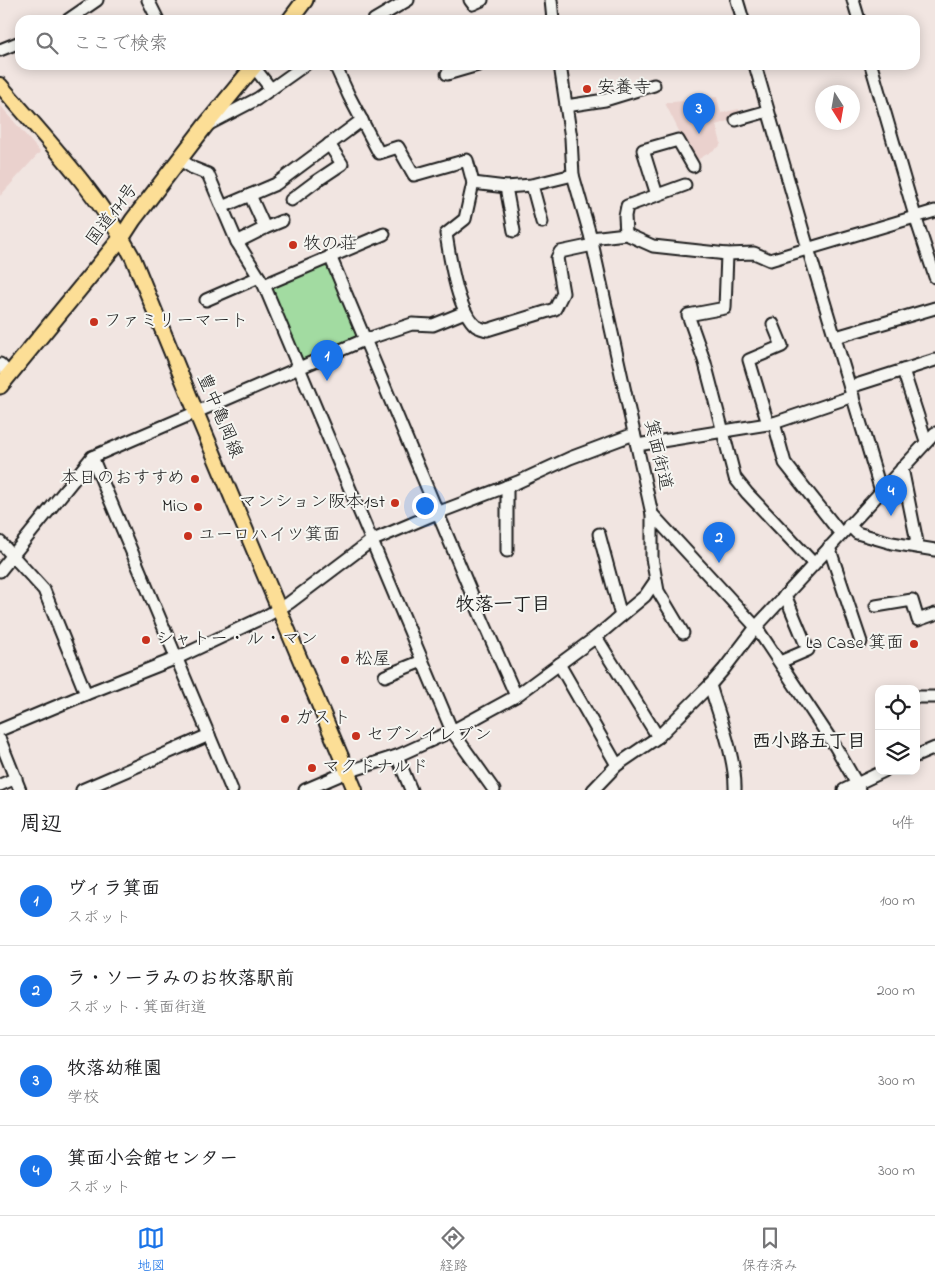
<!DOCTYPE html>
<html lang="ja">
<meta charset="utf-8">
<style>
:root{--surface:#fff;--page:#f6f6f6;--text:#202124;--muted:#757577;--line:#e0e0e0;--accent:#1a73e8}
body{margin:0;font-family:"Indie Flower","Klee One",sans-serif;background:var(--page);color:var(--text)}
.controls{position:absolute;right:15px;bottom:15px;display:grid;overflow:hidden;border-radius:10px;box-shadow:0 2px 12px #0003}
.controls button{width:45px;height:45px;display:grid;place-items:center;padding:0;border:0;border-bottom:1px solid var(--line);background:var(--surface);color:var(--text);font:25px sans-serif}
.compass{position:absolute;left:815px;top:85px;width:45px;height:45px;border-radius:50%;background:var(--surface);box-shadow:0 2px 12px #0003;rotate:169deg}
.you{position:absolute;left:424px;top:505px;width:18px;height:18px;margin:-12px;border:4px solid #fff;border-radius:50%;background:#1a73e8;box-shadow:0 0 0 8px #1a73e833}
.badge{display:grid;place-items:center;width:32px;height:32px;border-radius:50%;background:var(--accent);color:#fff;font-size:16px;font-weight:700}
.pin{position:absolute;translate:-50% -41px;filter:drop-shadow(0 1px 2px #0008)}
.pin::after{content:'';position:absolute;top:26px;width:18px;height:15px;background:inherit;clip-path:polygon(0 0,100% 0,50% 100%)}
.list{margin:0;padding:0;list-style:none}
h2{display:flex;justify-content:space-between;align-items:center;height:65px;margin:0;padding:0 20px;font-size:21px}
h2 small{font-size:16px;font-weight:400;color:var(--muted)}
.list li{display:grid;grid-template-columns:32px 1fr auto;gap:15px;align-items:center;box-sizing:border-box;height:90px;padding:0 20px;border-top:1px solid var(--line)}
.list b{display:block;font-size:19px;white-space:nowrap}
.list p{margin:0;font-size:16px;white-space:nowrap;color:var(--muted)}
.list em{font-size:16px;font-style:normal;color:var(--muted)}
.icon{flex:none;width:28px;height:28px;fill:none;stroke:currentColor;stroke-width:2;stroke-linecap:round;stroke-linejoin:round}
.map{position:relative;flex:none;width:935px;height:790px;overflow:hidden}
.search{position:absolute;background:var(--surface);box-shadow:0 2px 12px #0003;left:15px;right:15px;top:15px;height:55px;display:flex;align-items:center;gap:12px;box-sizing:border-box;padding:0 18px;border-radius:15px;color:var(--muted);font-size:19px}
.sheet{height:425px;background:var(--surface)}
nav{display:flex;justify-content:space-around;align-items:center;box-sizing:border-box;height:70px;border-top:1px solid var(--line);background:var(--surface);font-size:14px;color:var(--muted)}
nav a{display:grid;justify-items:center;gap:2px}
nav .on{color:var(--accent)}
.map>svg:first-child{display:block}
</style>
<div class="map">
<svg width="935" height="790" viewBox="0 0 935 790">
<rect width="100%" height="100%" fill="#f1e5e1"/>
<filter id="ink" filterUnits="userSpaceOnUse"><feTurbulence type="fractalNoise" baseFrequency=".02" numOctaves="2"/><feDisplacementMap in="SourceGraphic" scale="10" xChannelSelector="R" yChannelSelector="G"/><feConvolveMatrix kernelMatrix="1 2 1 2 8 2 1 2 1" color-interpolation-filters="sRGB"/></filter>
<g filter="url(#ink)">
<g fill="#ead1cd">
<polygon points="717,97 721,113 739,109 740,114 731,120 716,125 721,143 719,147 697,160 693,159 665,103"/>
<polygon points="0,105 40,152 0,196"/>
</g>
<polygon fill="#a2dba1" stroke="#5f7c5e" points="323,266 329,268 357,333 354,340 305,361 300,359 272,291 275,285"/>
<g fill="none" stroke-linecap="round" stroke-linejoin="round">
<g stroke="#1c1c1c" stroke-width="15">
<g id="minor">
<polyline points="148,0 158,20"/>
<polyline points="470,0 473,4 482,0"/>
<polyline points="551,0 553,20"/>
<polyline points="737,0 743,20"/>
<polyline points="853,0 859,20"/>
<polyline points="68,20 97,0"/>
<polyline points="374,20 408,0"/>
<polyline points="0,50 20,42"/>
<path d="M335 65 349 96 379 153 398 147 414 175 467 160 473 183 465 219 446 234C450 258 457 310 476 326 479 328 484 329 487 330L555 309 563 293 557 258 560 252 593 245"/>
<polyline points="560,65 571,138 573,175 591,238 652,514 756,627 835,746 857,784 859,790"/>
<polyline points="755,65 807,245 881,491"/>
<polyline points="871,65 915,216 935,277"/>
<polyline points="254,67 271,89"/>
<polyline points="447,74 478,65"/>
<polyline points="566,106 605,100 654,85"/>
<polyline points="736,120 768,111"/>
<polyline points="209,124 257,99 305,65"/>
<polyline points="179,159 193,168 208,174 237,242 264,285 452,731 494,790"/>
<polyline points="473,183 506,187 532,185 573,175"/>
<polyline points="532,185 542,222"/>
<polyline points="506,187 514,231"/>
<polyline points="250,195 265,228"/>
<polyline points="657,195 643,150 678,140 693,166"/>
<polyline points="291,200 315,182 342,164 329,144"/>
<polyline points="222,207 276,184 362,120"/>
<polyline points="626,234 625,216 627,206 685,185"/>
<polyline points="591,238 626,234 653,246 727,254 754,253 770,260 935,211"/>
<polyline points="237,242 265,228 282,221"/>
<polyline points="727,254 725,308 688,315 705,363 735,478 747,493 814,564"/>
<polyline points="330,256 483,621 516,696"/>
<polyline points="264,285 384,234"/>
<polyline points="206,300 259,277"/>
<polyline points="836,337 935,308"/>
<polyline points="0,364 9,374"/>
<polyline points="903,370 926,441"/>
<polyline points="850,387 935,360"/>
<polyline points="774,423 785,463 841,534"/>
<polyline points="768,424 749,360 782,346 773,324"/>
<polyline points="637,445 774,423 853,396"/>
<polyline points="92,457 232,790"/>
<polyline points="902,468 918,547"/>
<polyline points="507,486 507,551"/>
<polyline points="849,525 857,533 892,543 935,550"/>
<polyline points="599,534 621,616"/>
<polyline points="0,542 44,590 86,694"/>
<polyline points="829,547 861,642"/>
<polyline points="0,571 92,457 364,340 412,324 433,325 465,312"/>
<polyline points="656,580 658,591 683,633"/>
<polyline points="876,606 912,600 918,620 935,614"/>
<polyline points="596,637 658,737"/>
<polyline points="780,662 808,650 785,595"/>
<polyline points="559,664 617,765"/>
<polyline points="385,676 422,661"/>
<path d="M710 685C719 716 736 758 735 790"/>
<polyline points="916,697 935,697"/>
<polyline points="0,730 86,694 177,658 266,616 289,603 371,541 437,513 518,482 570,458 634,434"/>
<polyline points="0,740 20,790"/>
<polyline points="397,756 411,790"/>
<polyline points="916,756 935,748"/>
<polyline points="0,785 16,778"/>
<polyline points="82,790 209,735"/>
<polyline points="305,790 347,772 397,756 452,731 516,696 596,637 621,616 645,596 656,580 652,558 652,514"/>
<polyline points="593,790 617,765 658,737 710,685 724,669 756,627 935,433"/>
<polyline points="844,790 884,771"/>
</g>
</g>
<g stroke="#1c1c1c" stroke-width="18">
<path id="major" d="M0 85C47 140 99 194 133 258L196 412 355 790"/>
</g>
<g stroke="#1c1c1c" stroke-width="19">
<g id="highway">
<polyline points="290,20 305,0"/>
<polyline points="0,386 122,237 133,220 205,126 255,65"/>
</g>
</g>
<use href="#minor" stroke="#f6f6f2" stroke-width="11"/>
<use href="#major" stroke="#fcde96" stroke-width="14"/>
<use href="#highway" stroke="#fcde96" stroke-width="15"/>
</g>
</g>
<g fill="#c8321e" stroke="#f6f6f2" stroke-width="2">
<circle cx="587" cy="89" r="5"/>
<circle cx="293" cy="245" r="5"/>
<circle cx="94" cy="322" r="5"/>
<circle cx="195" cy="479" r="5"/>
<circle cx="395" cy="503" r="5"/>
<circle cx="198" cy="507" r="5"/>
<circle cx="188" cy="536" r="5"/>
<circle cx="146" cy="640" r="5"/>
<circle cx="914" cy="644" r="5"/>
<circle cx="345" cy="660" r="5"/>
<circle cx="285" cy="719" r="5"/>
<circle cx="356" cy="736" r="5"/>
<circle cx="312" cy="768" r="5"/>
</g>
<g text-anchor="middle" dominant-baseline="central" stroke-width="4" stroke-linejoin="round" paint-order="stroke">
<g font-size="18" fill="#1c1c1c" stroke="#f6f6f2" text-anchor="start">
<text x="597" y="89">安養寺</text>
<text x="303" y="245">牧の荘</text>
<text x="104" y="322">ファミリーマート</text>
<text x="185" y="479" text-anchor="end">本日のおすすめ</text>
<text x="385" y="503" text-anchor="end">マンション阪本1st</text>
<text x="188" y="507" text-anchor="end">MiO</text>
<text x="198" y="536">ユーロハイツ箕面</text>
<text x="156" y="640">シャトー・ル・マン</text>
<text x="904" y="644" text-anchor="end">La Case 箕面</text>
<text x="355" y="660">松屋</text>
<text x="295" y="719">ガスト</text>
<text x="366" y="736">セブンイレブン</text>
<text x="322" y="768">マクドナルド</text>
</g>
<g font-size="18" fill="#1c1c1c" stroke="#f6f6f2">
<text transform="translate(113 215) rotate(-53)">国道171号</text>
<text transform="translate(219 416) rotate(67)">豊中亀岡線</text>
<text transform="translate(657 455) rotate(77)">箕面街道</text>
</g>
<g font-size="19" font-weight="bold" fill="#1c1c1c" stroke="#f6f6f2">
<text x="503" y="605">牧落一丁目</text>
<text x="809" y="742">西小路五丁目</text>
</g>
</g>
</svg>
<div class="controls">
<button><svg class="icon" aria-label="locate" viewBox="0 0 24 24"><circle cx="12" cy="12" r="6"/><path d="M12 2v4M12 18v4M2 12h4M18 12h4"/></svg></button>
<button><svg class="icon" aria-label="layers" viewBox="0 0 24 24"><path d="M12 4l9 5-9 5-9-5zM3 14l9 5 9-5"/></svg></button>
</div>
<svg class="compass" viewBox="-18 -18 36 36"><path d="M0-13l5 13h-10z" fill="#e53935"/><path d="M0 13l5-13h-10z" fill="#757577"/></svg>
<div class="you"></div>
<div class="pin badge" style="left:327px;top:381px">1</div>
<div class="pin badge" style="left:719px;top:563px">2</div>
<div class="pin badge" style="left:699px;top:134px">3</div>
<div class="pin badge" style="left:891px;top:516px">4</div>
<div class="search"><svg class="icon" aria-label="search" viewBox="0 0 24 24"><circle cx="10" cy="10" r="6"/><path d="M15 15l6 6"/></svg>ここで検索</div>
</div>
<section class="sheet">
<h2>周辺<small>4件</small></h2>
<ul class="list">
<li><span class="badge">1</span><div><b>ヴィラ箕面</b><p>スポット</p></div><em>100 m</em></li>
<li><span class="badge">2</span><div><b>ラ・ソーラみのお牧落駅前</b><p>スポット · 箕面街道</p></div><em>200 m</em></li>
<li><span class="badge">3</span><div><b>牧落幼稚園</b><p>学校</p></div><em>300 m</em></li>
<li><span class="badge">4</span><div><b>箕面小会館センター</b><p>スポット</p></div><em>300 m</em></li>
</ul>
</section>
<nav>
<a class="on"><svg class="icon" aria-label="map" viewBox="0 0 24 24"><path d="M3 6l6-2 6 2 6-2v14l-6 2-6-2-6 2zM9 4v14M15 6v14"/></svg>地図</a>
<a><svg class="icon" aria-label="directions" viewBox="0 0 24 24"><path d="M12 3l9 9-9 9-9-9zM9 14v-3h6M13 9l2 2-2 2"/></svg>経路</a>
<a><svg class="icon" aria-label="saved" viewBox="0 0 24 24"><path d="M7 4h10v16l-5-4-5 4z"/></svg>保存済み</a>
</nav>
